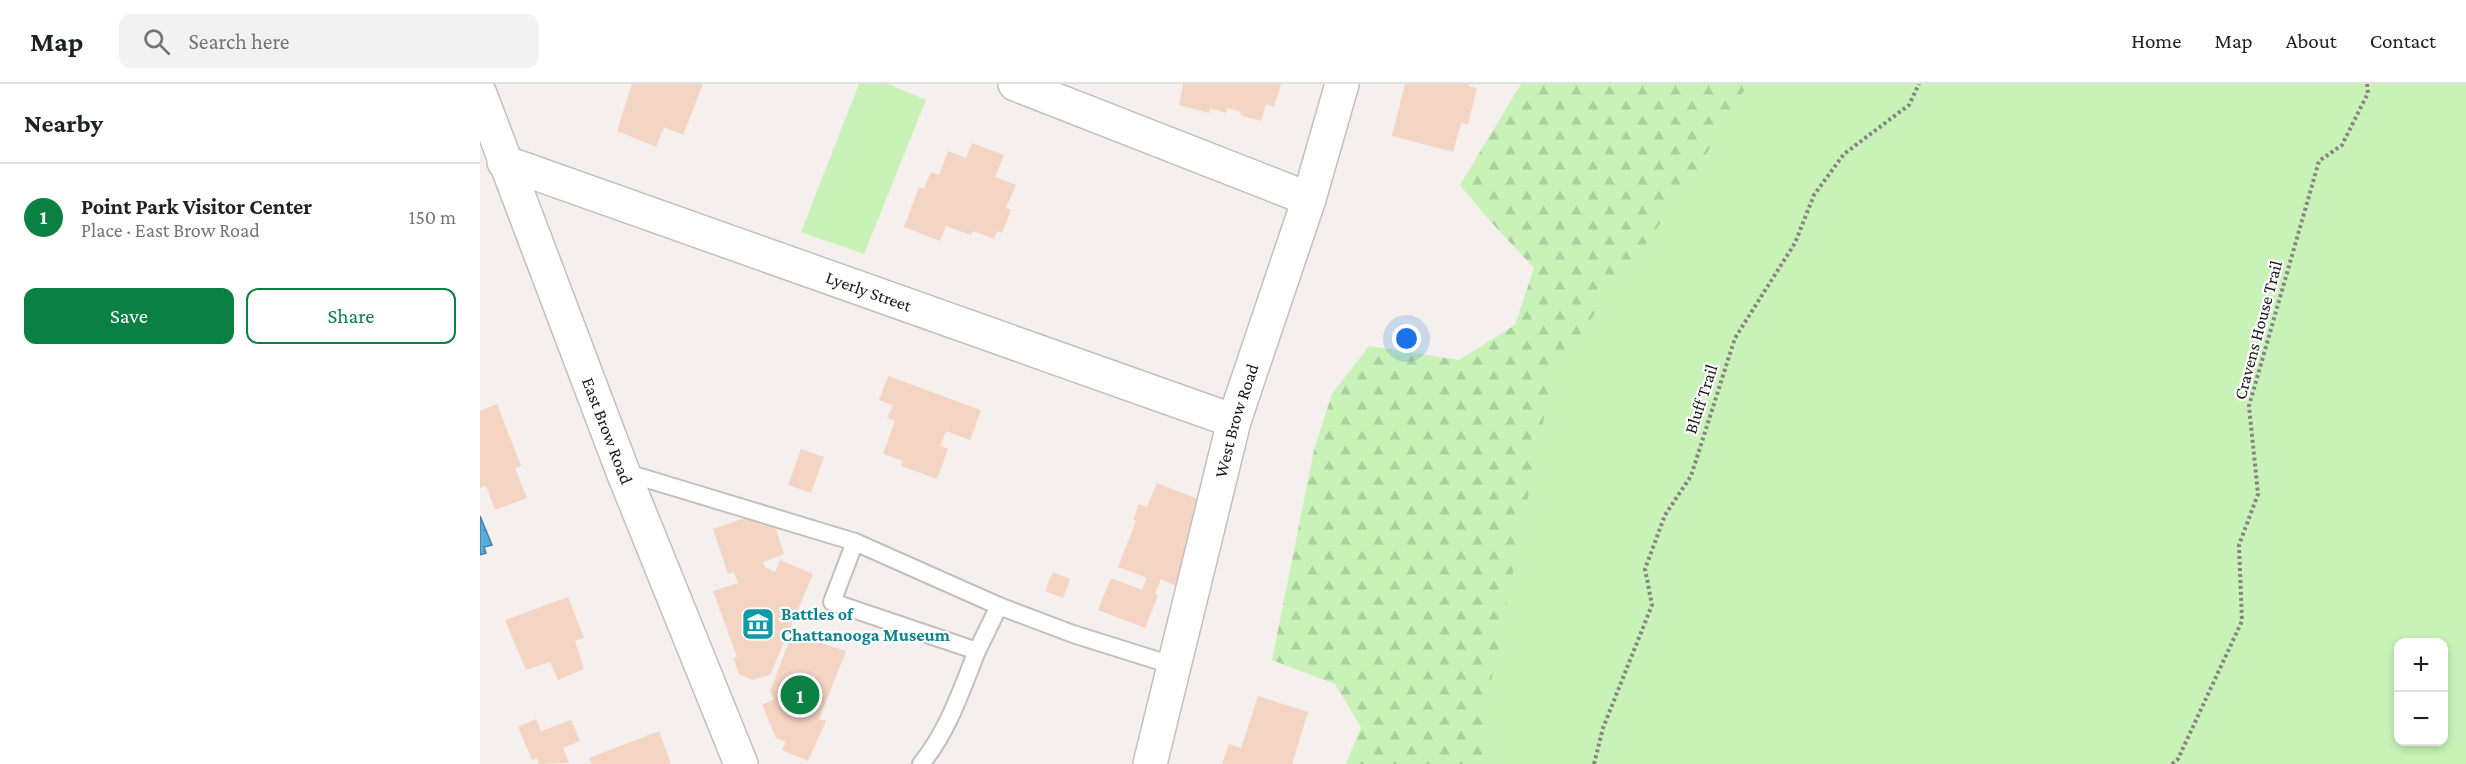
<!DOCTYPE html>
<meta charset="utf-8">
<style>
:root{--surface:#fff;--page:#f2f2f2;--text:#202124;--muted:#757577;--line:#e0e0e0;--accent:#0b8043}
body{margin:0;font-family:"Crimson Pro",serif;background:var(--page);color:var(--text)}
.controls{position:absolute;right:18px;bottom:18px;display:grid;overflow:hidden;border-radius:12px;box-shadow:0 3px 9px #0003}
.controls button{width:54px;height:54px;display:grid;place-items:center;padding:0;border:0;border-bottom:2px solid var(--line);background:var(--surface);color:var(--text);font:30px sans-serif}
.you{position:absolute;left:927px;top:255px;width:21px;height:21px;margin:-15px;border:4px solid #fff;border-radius:50%;background:#1a73e8;box-shadow:0 0 0 9px #1a73e833}
.badge{display:grid;place-items:center;width:39px;height:39px;border-radius:50%;background:var(--accent);color:#fff;font-size:20px;font-weight:700}
.pin{position:absolute;translate:-50% -50%;border:3px solid #fff;box-shadow:0 2px 6px #0006}
.list{margin:0;padding:0;list-style:none}
h2{display:flex;justify-content:space-between;align-items:center;height:78px;margin:0;padding:0 24px;font-size:26px}
h2 small{font-size:20px;font-weight:400;color:var(--muted)}
.list li{display:grid;grid-template-columns:39px 1fr auto;gap:18px;align-items:center;box-sizing:border-box;height:108px;padding:0 24px;border-top:2px solid var(--line)}
.list b{display:block;font-size:22px;white-space:nowrap}
.list p{margin:0;font-size:20px;white-space:nowrap;color:var(--muted)}
.list em{font-size:20px;font-style:normal;color:var(--muted)}
.actions{display:flex;gap:12px;padding:18px 24px}
.actions a{flex:1;padding:14px 0;border:2px solid var(--accent);border-radius:12px;text-align:center;font-size:21px;color:var(--accent)}
.actions .main{background:var(--accent);color:#fff}
.icon{flex:none;width:33px;height:33px;fill:none;stroke:currentColor;stroke-width:2;stroke-linecap:round;stroke-linejoin:round}
.map{position:relative;flex:none;width:1986px;height:680px;overflow:hidden}
header{display:flex;align-items:center;gap:36px;box-sizing:border-box;height:84px;padding:0 30px;background:var(--surface);border-bottom:2px solid var(--line)}
header strong{font-size:28px}
nav{display:flex;gap:33px;margin-inline-start:auto;font-size:21px}
.search{width:420px;height:54px;background:var(--page);display:flex;align-items:center;gap:15px;box-sizing:border-box;padding:0 21px;border-radius:12px;color:var(--muted);font-size:22px}
main{display:flex}
aside{flex:1;background:var(--surface)}
.map>svg:first-child{display:block}
</style>
<header>
<strong>Map</strong>
<div class="search"><svg class="icon" aria-label="search" viewBox="0 0 24 24"><circle cx="10" cy="10" r="6"/><path d="M15 15l6 6"/></svg>Search here</div>
<nav><a>Home</a><a>Map</a><a>About</a><a>Contact</a></nav>
</header>
<main>
<aside>
<h2>Nearby<small></small></h2>
<ul class="list">
<li><span class="badge">1</span><div><b>Point Park Visitor Center</b><p>Place · East Brow Road</p></div><em>150 m</em></li>
</ul>
<div class="actions"><a class="main">Save</a><a>Share</a></div>
</aside>
<div class="map">
<svg width="1986" height="680" viewBox="0 0 1986 680">
<defs>
<pattern id="forest-firs" width="22" height="20" patternUnits="userSpaceOnUse" patternTransform="scale(1.5)"><rect width="22" height="20" fill="#c8f2b8"/><path d="M5 1l3.5 6h-7zM16 11l3.5 6h-7z" fill="#abcf9d"/></pattern>
<pattern id="water-ripples" width="26" height="14" patternUnits="userSpaceOnUse" patternTransform="scale(1.5)"><rect width="26" height="14" fill="#57addc"/><path d="M2 4q2-2 4 0t4 0M15 11q2-2 4 0t4 0" fill="none" stroke="#478cb1"/></pattern>
</defs>
<rect width="100%" height="100%" fill="#f5f0ed"/>
<path fill="url(#forest-firs)" fill-rule="evenodd" d="M1041 0H1986V680H866L881 643 855 600 792 576 834 366 852 310 889 262 979 276 1035 241 1054 184 1011 138 980 101ZM1918 558H1964V658H1918Z"/>
<g fill="#c8f2b8" fill-rule="evenodd">
<polygon points="379,0 408,0 446,16 384,170 321,148"/>
<path d="M1268 0H1986V680H1001L1004 634 1073 288 1208 101ZM1964 558V658H1918V558Z"/>
</g>
<polygon fill="url(#water-ripples)" stroke="#4580a1" stroke-width="1.5" points="0,432 12,461 4,463 6,469 0,471"/>
<g fill="#f4d4c3">
<polygon points="152,0 223,0 203,51 184,43 176,63 137,47"/>
<polygon points="703,0 801,0 794,23 786,20 781,37 762,32 759,27 747,24 746,29 730,24 729,29 699,21"/>
<polygon points="925,0 989,0 988,2 997,4 988,40 981,39 973,68 912,52"/>
<polygon points="492,59 524,71 515,93 536,101 526,124 531,126 522,149 517,147 514,155 493,147 491,151 466,142 460,157 424,143 439,103 444,105 451,88 459,91 468,67 486,74"/>
<polygon points="408,292 501,326 490,356 466,347 460,362 468,365 457,395 421,382 423,377 403,370 415,337 407,334 413,321 399,316"/>
<polygon points="17,320 41,382 35,384 47,414 15,426 6,402 0,404 0,327"/>
<polygon points="321,365 344,373 331,409 308,401"/>
<polygon points="677,399 723,417 716,451 696,502 681,495 675,510 678,511 665,544 618,526 631,494 662,506 667,494 638,483 656,437 653,436 659,420 667,423"/>
<polygon points="268,433 295,442 304,470 283,478 285,483 295,488 300,476 333,490 290,591 272,596 259,590 253,574 257,573 233,507 258,499 254,488 248,490 233,445"/>
<polygon points="573,488 590,495 583,514 565,507"/>
<polygon points="88,513 104,554 95,557 104,585 78,596 70,578 46,586 25,536"/>
<polygon points="312,550 366,567 339,635 346,637 328,677 302,666 306,658 296,654 282,621 294,615 290,607"/>
<polygon points="778,612 828,628 812,680 742,680 749,660 761,664"/>
<polygon points="56,635 61,647 91,636 100,657 83,664 89,679 59,680 57,674 52,676 38,643"/>
<polygon points="179,647 191,680 112,680 109,674"/>
</g>
<g fill="none" stroke-linecap="round" stroke-linejoin="round">
<g stroke="#c4bfbc" stroke-width="20">
<g id="lane">
<polyline points="144,388 375,458 519,522 593,550 695,582"/>
<polyline points="375,458 352,518 497,567 519,522"/>
<path d="M441 680C468 647 481 607 497 567"/>
</g>
</g>
<g stroke="#c4bfbc" stroke-width="36">
<g id="street">
<polyline points="535,0 829,115"/>
<path id="s1" d="M0 10 143 388 261 680"/>
<path id="s2" d="M24 78 754 337"/>
<path id="s3" d="M670 680 754 337 829 115 862 0"/>
</g>
</g>
<g stroke="#888482" stroke-width="4" stroke-dasharray="3 3" stroke-linecap="butt">
<polyline points="1114,680 1123,644 1172,521 1165,485 1185,431 1211,392 1255,254 1315,159 1334,111 1364,70 1429,21 1439,0"/>
<polyline points="1692,680 1698,675 1762,537 1759,461 1778,410 1769,322 1839,77 1862,61 1888,9 1887,0"/>
</g>
<use href="#lane" stroke="#fff" stroke-width="16"/>
<use href="#street" stroke="#fff" stroke-width="33"/>
</g>
<defs>
<g id="museum-square" transform="scale(1.725)"><rect x="-9" y="-9" width="18" height="18" rx="4" fill="#0f9aa8" stroke="#fff"/><path d="M0-6L6-3V-2H-6V-3ZM-5-1h2V3h-2ZM-1-1h2V3h-2ZM3-1h2V3H3ZM-6 4H6V6H-6Z" fill="#fff"/></g>
</defs>
<g fill-rule="evenodd">
<use href="#museum-square" x="278" y="540"/>
</g>
<g text-anchor="middle" dominant-baseline="central" stroke-width="4.5" stroke-linejoin="round" paint-order="stroke">
<g font-size="18" fill="#1a1817" stroke="#fff">
<text stroke="none"><textPath href="#s2" startOffset="387">Lyerly Street</textPath></text>
<text transform="translate(1778 246) rotate(-75)">Cravens House Trail</text>
<text transform="translate(1221 315) rotate(-72)">Bluff Trail</text>
<text stroke="none"><textPath href="#s3" startOffset="354">West Brow Road</textPath></text>
<text stroke="none"><textPath href="#s1" startOffset="360">East Brow Road</textPath></text>
</g>
<g font-size="18" font-weight="bold" fill="#0d838f" stroke="#fff" text-anchor="start">
<text x="301" y="530">Battles of<tspan x="301" dy="21">Chattanooga Museum</tspan></text>
</g>
</g>
</svg>
<div class="controls">
<button>+</button>
<button>−</button>
</div>
<div class="you"></div>
<div class="pin badge" style="left:320px;top:611px">1</div>
</div>
</main>
